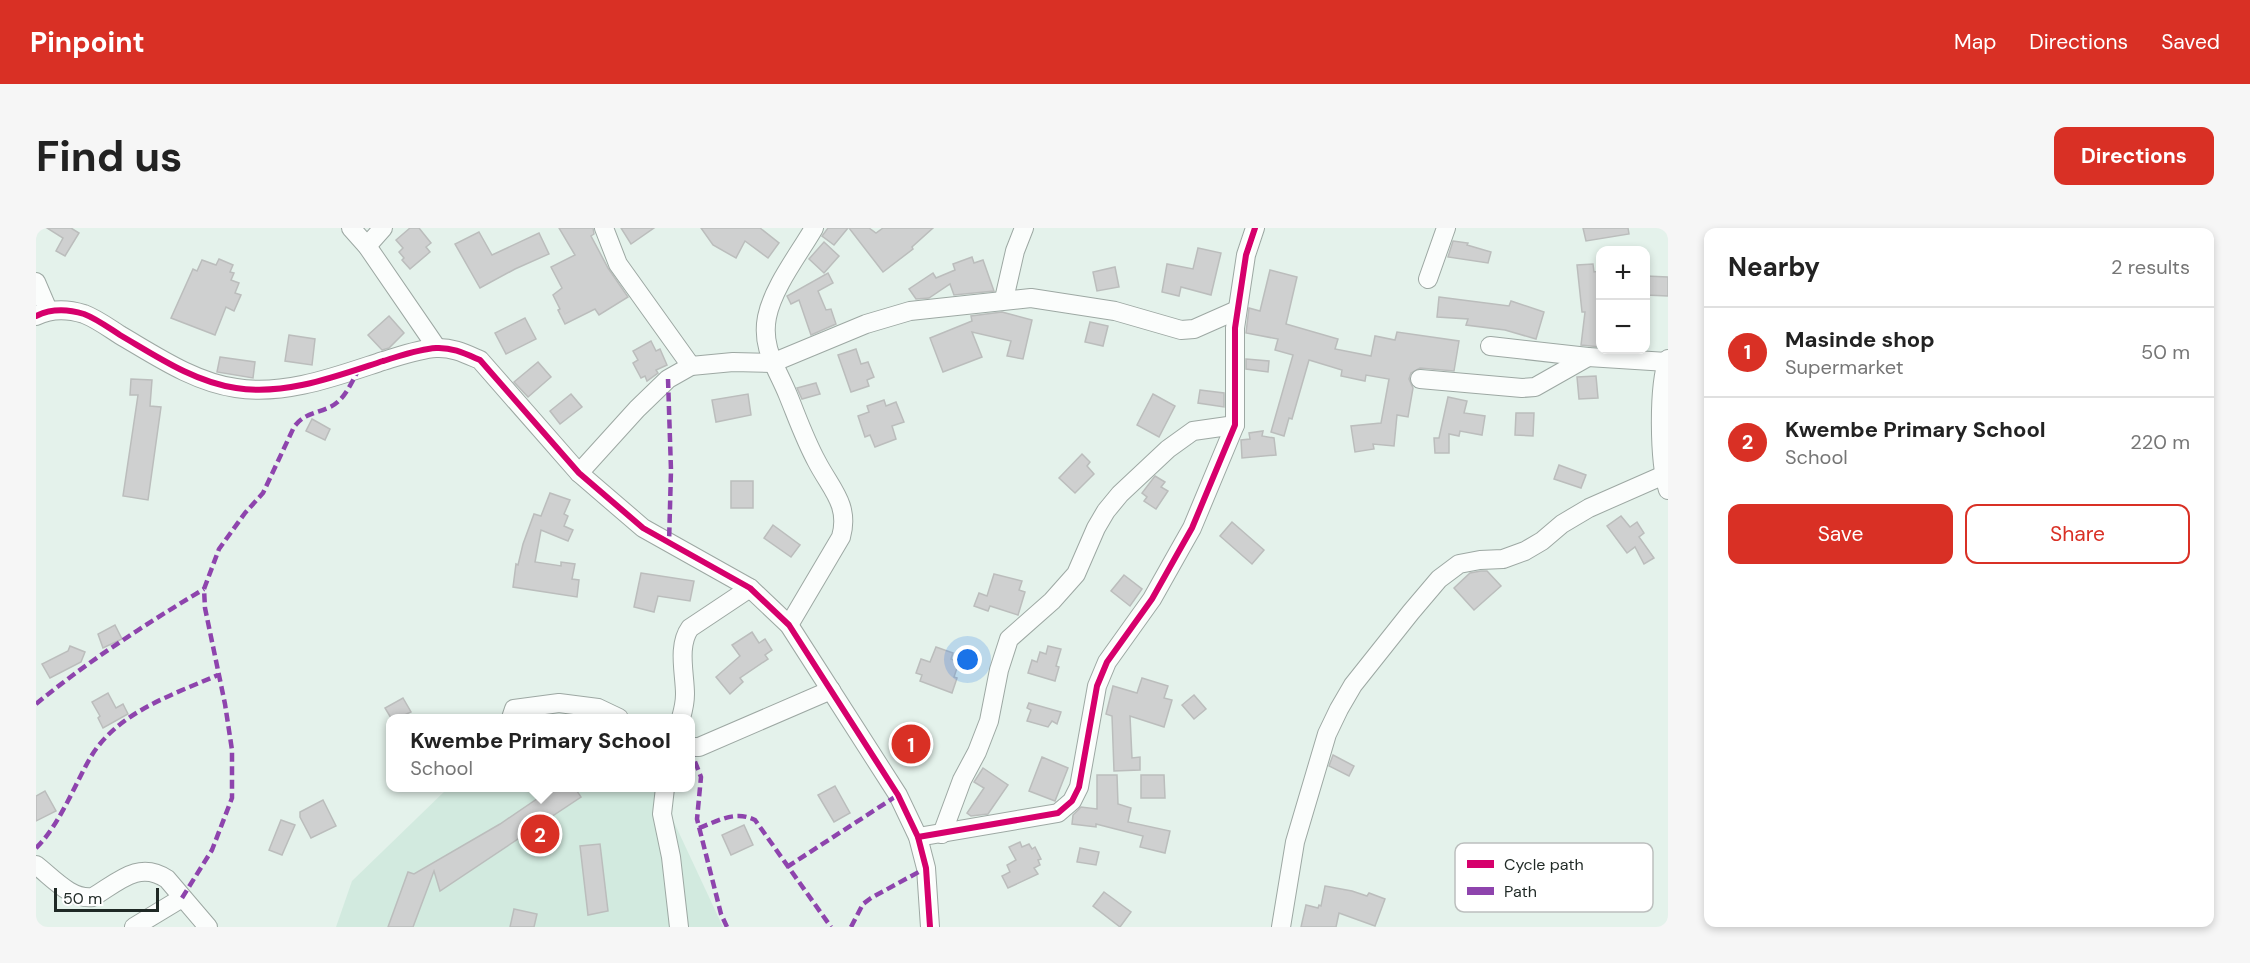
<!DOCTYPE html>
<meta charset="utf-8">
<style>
:root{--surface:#fff;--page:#f6f6f6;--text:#222;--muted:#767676;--line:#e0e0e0;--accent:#d93025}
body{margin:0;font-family:"DM Sans",sans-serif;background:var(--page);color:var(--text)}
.controls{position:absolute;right:18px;top:18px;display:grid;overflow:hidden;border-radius:12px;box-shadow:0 3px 9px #0003}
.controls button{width:54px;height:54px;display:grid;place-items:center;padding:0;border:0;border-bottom:2px solid var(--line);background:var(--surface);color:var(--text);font:30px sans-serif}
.scale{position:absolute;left:18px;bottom:15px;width:105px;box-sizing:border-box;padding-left:6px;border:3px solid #1f2925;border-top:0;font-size:16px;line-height:21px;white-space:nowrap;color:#1f2925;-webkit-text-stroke:4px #fff;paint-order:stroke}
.you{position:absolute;left:932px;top:432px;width:21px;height:21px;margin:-15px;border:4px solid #fff;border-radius:50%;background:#1a73e8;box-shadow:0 0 0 9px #1a73e833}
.badge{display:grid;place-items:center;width:39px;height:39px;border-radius:50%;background:var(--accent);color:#fff;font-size:20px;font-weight:700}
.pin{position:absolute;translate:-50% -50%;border:3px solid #fff;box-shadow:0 2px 6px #0006}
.popup{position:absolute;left:350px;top:486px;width:309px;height:78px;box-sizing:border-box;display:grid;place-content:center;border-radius:12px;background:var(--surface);filter:drop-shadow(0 2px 4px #0005);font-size:20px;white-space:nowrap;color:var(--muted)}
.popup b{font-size:22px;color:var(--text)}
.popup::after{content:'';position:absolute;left:50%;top:100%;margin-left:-12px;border:12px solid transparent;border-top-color:var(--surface)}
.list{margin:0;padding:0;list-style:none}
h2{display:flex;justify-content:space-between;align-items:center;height:78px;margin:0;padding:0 24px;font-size:26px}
h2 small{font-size:20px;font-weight:400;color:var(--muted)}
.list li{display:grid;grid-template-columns:39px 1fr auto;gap:18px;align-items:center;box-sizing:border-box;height:90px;padding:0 24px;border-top:2px solid var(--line)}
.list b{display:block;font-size:22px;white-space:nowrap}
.list p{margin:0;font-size:20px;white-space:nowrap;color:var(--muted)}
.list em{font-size:20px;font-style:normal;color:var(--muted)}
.actions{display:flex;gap:12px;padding:18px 24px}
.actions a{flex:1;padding:14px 0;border:2px solid var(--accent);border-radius:12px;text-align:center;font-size:21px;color:var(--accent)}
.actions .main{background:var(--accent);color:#fff}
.map{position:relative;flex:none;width:1632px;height:699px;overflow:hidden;border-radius:12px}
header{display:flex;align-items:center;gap:36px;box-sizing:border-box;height:84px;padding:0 30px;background:var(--accent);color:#fff}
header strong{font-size:28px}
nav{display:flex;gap:33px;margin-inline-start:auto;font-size:21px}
.intro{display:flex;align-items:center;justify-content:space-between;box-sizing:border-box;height:144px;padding:0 36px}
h1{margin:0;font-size:42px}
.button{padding:15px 27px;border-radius:12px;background:var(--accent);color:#fff;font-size:21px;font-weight:700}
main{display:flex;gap:36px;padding:0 36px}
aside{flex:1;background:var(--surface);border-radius:12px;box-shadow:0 3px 9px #0003}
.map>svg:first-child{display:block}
</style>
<header>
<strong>Pinpoint</strong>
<nav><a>Map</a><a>Directions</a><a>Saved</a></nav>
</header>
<div class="intro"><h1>Find us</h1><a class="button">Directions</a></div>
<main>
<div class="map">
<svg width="1632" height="699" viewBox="0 0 1632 699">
<rect width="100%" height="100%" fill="#e4f2eb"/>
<polygon fill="#d2eadf" points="412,560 622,560 687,699 300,699 316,653"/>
<g fill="#cfd0d0" stroke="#bbbdbc" stroke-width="1.5">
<polygon points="11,0 35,0 43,5 29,28 20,23 27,10"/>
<polygon points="374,0 383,0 395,15 390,19 394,24 374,41 366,32 368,30 363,24 367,20 360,12"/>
<polygon points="523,0 557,0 558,6 555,8 572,40 592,69 563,87 559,81 529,96 522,82 524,81 517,67 526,60 515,39 539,27"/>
<polygon points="585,0 618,0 595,16"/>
<polygon points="665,0 724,0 743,15 732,30 709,13 700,30 677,17"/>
<polygon points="792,0 812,0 798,17 786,8"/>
<polygon points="813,0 833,0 840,5 847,0 897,0 876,19 877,21 847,44"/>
<polygon points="1547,0 1592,0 1593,6 1550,13"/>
<polygon points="443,4 456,27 503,5 513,26 479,41 444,60 419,16"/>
<polygon points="1417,13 1432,15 1431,17 1455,24 1452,35 1412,29"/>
<polygon points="788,14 803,28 788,45 773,31"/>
<polygon points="1162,20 1185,25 1175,67 1145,59 1143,68 1126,64 1131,36 1157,41"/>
<polygon points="936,29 938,35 947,32 958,63 918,67 914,56 893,70 880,71 873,61 897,45 900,50 919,42 917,36"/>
<polygon points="183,31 197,37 194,44 198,45 195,52 203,55 199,65 205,67 198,83 190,79 179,107 135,90 157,41 161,43 166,32 180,37"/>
<polygon points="1557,36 1558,44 1564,43 1564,119 1545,117 1549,84 1546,84 1541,37"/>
<polygon points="1079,39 1083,59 1061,63 1057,44"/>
<polygon points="1234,42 1261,49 1250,96 1302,111 1299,121 1335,128 1339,108 1359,112 1361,104 1423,113 1418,143 1384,140 1375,145 1373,151 1377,160 1372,189 1361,187 1358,218 1337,216 1338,221 1319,224 1315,198 1345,195 1353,151 1330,147 1329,153 1305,148 1306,142 1273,132 1256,191 1253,190 1248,208 1235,204 1257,127 1239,122 1242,111 1210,105 1213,80 1224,83"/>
<polygon points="792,45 797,55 782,63 790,82 795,81 800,96 775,107 763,72 755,76 751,68"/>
<polygon points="1610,48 1632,49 1632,68 1610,67"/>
<polygon points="1403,69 1473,78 1475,73 1508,84 1500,111 1469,102 1430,97 1432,91 1401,89"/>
<polygon points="966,84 996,92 987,131 971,128 975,113 936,104 946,129 907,144 894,110 936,93 935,88"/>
<polygon points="353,88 368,105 353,120 346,122 332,107"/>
<polygon points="489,90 500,111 470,126 459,105"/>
<polygon points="1054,94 1072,98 1067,118 1049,114"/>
<polygon points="253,107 279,111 276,137 249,133"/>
<polygon points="615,113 620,123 624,121 631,137 620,142 622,145 611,153 609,148 605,150 597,135 602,132 597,123"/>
<polygon points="820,121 825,136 832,134 838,149 831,152 833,158 815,164 802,127"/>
<polygon points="184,129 219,134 217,150 181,144"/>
<polygon points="1210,131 1233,133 1232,144 1210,141"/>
<polygon points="502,134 515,149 492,169 478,154"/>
<polygon points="1560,148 1562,170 1543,171 1541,149"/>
<polygon points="95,151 116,152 114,178 125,179 112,272 87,268 102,167 94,167"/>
<polygon points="780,155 784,166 766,171 761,160"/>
<polygon points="1164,162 1188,165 1188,179 1162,175"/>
<polygon points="535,166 546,179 524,196 514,183"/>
<polygon points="712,166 715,187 680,194 676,172"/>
<polygon points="1117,166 1139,178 1123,209 1101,197"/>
<polygon points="1412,169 1431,173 1428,185 1449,188 1446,207 1424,203 1423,208 1413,206 1413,225 1399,225 1398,210 1403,210"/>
<polygon points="848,172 850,178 860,174 868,194 856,198 860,211 839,219 834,207 829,209 822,188 833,184 831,178"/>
<polygon points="1480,185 1498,185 1497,208 1479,207"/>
<polygon points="276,191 294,201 289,212 270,203"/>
<polygon points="1227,203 1226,208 1238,210 1240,227 1206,230 1205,212 1214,211 1213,205"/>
<polygon points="1046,226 1054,234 1051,238 1058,246 1039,265 1023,250"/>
<polygon points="1523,237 1550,247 1545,260 1518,251"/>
<polygon points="1119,248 1129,254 1125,259 1132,263 1120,281 1108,273 1111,269 1106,265"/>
<rect x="695" y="253" width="22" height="27"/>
<polygon points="514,265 534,272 528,286 532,288 528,298 537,302 532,313 505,302 499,334 525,338 525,334 539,336 536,351 543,352 541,369 477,359 480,336 482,337 487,316 498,286 505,288"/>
<polygon points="1585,288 1594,299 1601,294 1608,305 1603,309 1618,330 1608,336 1599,319 1591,325 1571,298"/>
<polygon points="1196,294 1228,322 1216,336 1184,308"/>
<polygon points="737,297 764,317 755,329 728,310"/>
<polygon points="1445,343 1451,343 1465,358 1438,382 1418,360 1434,345"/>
<polygon points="605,345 658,353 654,373 622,368 618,384 598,379"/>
<polygon points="958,346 986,353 983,362 989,364 982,387 954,378 952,383 938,378 943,365 951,368"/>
<polygon points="1088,347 1106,361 1094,378 1075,363"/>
<polygon points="79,397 86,411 67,420 62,406"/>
<polygon points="716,404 723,415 729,411 736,422 729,427 732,431 704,450 707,454 694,466 680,449 704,428 696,417"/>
<polygon points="34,418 49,424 45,434 14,450 6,436 32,423"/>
<polygon points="1012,418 1025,421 1020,438 1023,439 1019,453 992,445 996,432 1001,434 1004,424 1010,426"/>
<polygon points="900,419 917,425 915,431 923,434 918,449 921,450 916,465 884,453 886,447 880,445 885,431 894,434"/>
<polygon points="1106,450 1132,458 1128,470 1136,472 1128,499 1094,488 1096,530 1104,529 1104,542 1078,543 1076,488 1070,486 1077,458 1101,465"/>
<polygon points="72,465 80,480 87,476 92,486 67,500 62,490 64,488 56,474"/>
<polygon points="1158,467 1170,481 1158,491 1146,477"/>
<polygon points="367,470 375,484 362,490 355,490 349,480"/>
<polygon points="993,475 1025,484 1021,496 1016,493 1012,499 991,493 995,482 991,480"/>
<polygon points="1297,527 1318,538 1313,548 1293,538"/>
<polygon points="1006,529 1032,540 1019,573 993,563"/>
<polygon points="947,540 972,557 952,586 935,588 931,585 948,560 938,554"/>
<polygon points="1061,547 1081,547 1082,576 1095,580 1092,594 1134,603 1129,625 1104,619 1107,608 1060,596 1060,599 1036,596 1037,587 1045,579 1061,581"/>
<polygon points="1105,547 1128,547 1129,570 1105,570"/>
<polygon points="799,558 814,585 798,594 782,567"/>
<polygon points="517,560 539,560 545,569 404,663 398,643 377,699 352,699 372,644 378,646 464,596"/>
<polygon points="9,563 20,583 0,593 0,568"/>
<polygon points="287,572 300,598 275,610 264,589 264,584"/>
<polygon points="245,592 259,597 246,627 233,622"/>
<polygon points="708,597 717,617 695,627 686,607"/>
<polygon points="984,614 986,619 993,616 996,621 999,619 1005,631 1002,632 1004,637 998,640 1002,646 972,660 966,648 974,644 971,637 980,632 973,619"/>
<polygon points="564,616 572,683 552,687 544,618"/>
<polygon points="1044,620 1063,624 1060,637 1041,634"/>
<polygon points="1289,658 1316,663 1331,668 1333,665 1349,671 1339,698 1303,685 1300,699 1265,699 1270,677 1282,680 1283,677 1285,678"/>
<polygon points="1068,664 1095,684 1084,699 1057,678"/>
<polygon points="478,681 501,686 498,699 474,699"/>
</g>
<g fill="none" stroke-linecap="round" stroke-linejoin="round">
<g stroke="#9da8a3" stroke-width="20">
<g id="minor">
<polyline points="315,0 331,18 401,120"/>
<polyline points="568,0 582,36 655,138"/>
<polyline points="331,18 347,0"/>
<polyline points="1392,51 1410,0"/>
<polyline points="0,54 12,82"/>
<polyline points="968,71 979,23 988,0"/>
<path d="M0 88C16 80 32 81 48 86 61 91 73 100 84 107 120 128 158 154 200 160 249 168 301 148 347 133 364 128 383 121 400 120 416 119 430 126 444 132L543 245 607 300 714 360 753 397 862 567 882 609 890 640 894 699"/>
<polyline points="1454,118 1552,129 1631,134"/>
<path d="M1632 131C1622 159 1623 233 1632 262"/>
<polyline points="1384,151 1486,160 1499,159 1552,129"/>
<polyline points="543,245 601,181 632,151 655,138 697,134 736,135 830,96 874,83 995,70 1079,83 1145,102 1158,101 1201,82"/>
<path d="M753 397 805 309C814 277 795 261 781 234 769 212 761 189 752 167 741 140 725 120 731 89 737 59 763 26 778 0"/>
<polyline points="475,490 478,481 523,475 562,480 583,490"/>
<path d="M645 490C647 483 649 475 649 466 649 446 641 418 654 400L714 360"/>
<polyline points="654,519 663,519 795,462"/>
<polyline points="629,560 626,586 635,629 643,699"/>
<polyline points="906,606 926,552 941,524 953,493 963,442 973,411 1016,373 1040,346 1060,300 1070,283 1084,266 1132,221 1157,203 1199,197"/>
<polyline points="882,609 1022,585 1036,573 1043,559 1061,458 1071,434 1116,371 1143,323 1156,300 1199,197 1199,100 1210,27 1219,0"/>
<path d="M0 637C17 650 35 672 57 669 82 654 103 632 131 651L172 699"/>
<polyline points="98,699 146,670"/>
<polyline points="1245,699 1259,614 1291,506 1303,481 1317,457 1375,384 1403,351 1423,336 1444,332 1467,331 1489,323 1506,313 1526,296 1553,280 1628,247"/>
</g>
</g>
<use href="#minor" stroke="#fbfdfc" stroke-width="18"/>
<g stroke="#8e44ad" stroke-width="4.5" stroke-dasharray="9 4.5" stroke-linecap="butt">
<polyline points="632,151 635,242 633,316"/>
<path d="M0 476C52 433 110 396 168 361"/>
<polyline points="654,521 665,549 661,591 685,686 691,699"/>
<path d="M663 600C682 593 699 582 719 592L795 699"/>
<path d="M0 620C22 599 38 559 53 532 79 485 136 467 182 447"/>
<polyline points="751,639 862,567"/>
<path d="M146 670 176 622 196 570V522L189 476 169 380 168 361 183 321 209 285 227 265 258 199C268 185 280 186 294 179 309 172 315 155 323 141"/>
<polyline points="815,699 827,676 835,670 890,640"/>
</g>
<g stroke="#fff" stroke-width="10">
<g id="cycleway">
<path d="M0 88C16 80 32 81 48 86 61 91 73 100 84 107 120 128 158 154 200 160 249 168 301 148 347 133 364 128 383 121 400 120 416 119 430 126 444 132L543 245 607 300 714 360 753 397 862 567 882 609 890 640 894 699"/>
<polyline points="882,609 1022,585 1036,573 1043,559 1061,458 1071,434 1116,371 1143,323 1156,300 1199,197 1199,100 1210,27 1219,0"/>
</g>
</g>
<use href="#cycleway" stroke="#d6006c" stroke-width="6"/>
</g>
<rect x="1419" y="615" width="198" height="69" rx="9" fill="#fff" stroke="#bcbfbe" stroke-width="1.5"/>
<rect x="1431" y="632" width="27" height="8" fill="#d6006c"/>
<rect x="1431" y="659" width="27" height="8" fill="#8e44ad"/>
<g font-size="16" fill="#1f2925">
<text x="1468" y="642">Cycle path</text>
<text x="1468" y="669">Path</text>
</g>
</svg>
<div class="controls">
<button>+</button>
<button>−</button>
</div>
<div class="scale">50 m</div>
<div class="you"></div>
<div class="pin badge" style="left:875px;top:516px">1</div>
<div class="pin badge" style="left:504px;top:606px">2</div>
<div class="popup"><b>Kwembe Primary School</b>School</div>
</div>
<aside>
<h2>Nearby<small>2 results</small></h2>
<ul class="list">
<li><span class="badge">1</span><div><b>Masinde shop</b><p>Supermarket</p></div><em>50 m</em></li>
<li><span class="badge">2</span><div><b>Kwembe Primary School</b><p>School</p></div><em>220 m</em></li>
</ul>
<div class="actions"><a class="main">Save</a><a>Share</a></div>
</aside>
</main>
